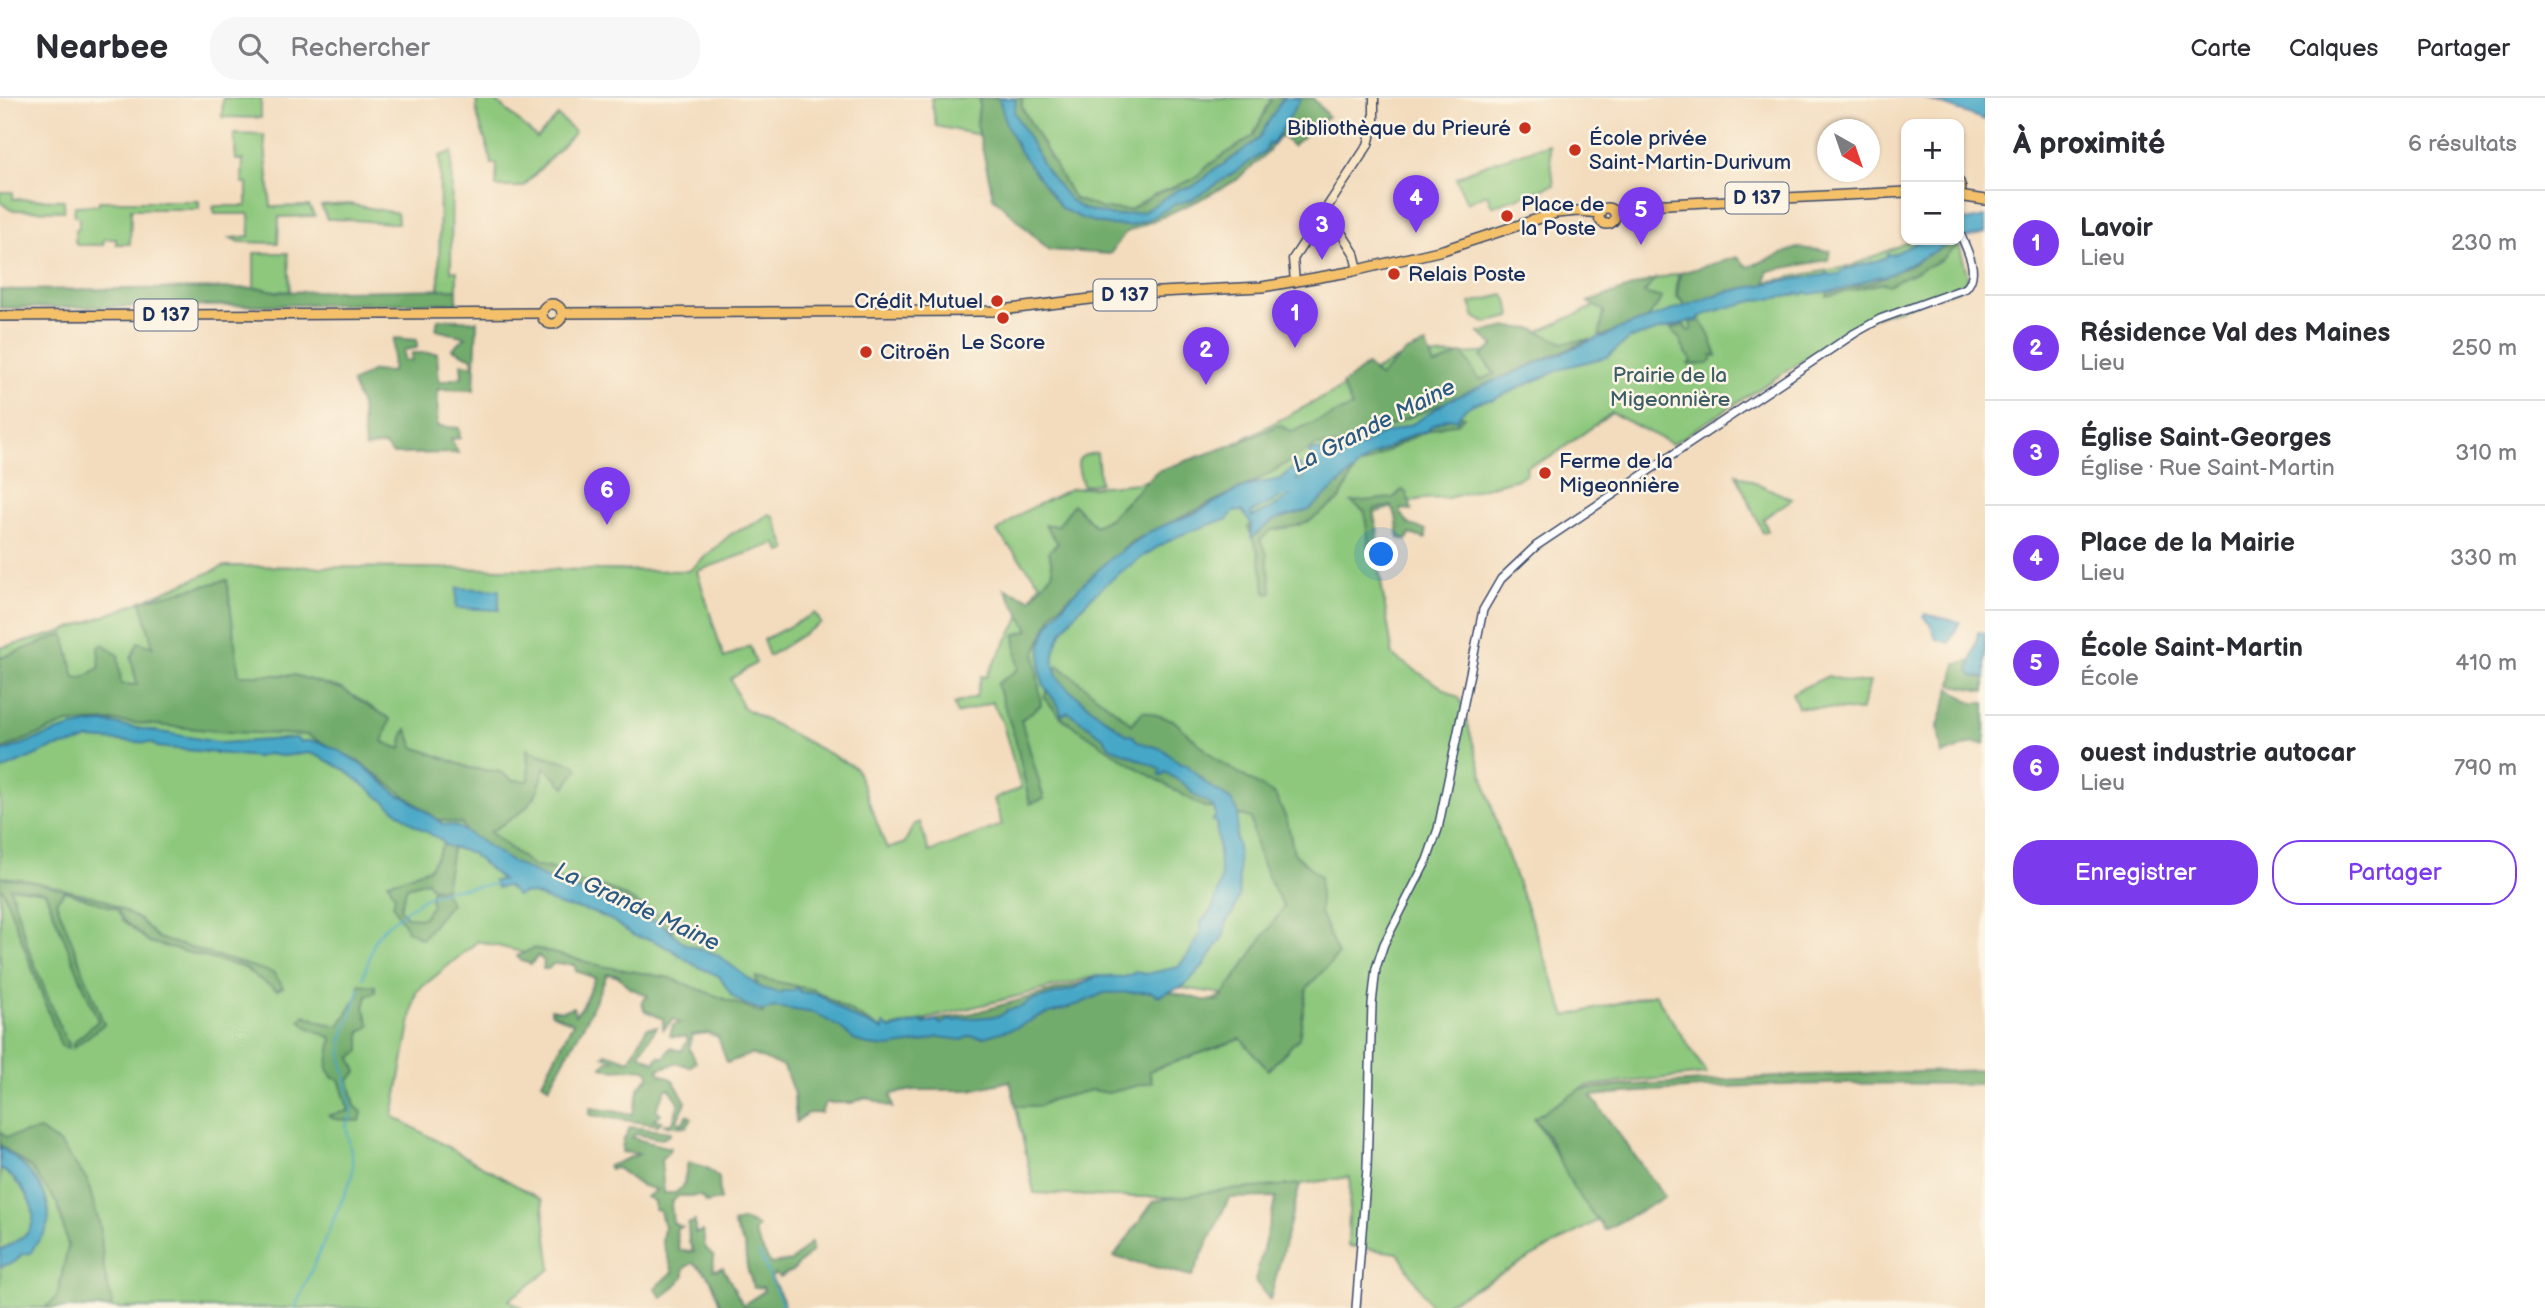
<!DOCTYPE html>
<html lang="fr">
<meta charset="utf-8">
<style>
:root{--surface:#fff;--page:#f7f7f7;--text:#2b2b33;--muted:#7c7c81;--line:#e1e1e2;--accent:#7c3aed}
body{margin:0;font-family:"Balsamiq Sans",sans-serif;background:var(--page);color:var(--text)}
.controls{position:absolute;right:21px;top:21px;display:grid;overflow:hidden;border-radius:14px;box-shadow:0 2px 5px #0004}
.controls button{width:63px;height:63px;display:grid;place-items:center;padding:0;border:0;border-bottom:2px solid var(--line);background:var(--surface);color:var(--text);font:35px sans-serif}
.compass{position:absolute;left:1817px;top:21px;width:63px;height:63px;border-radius:50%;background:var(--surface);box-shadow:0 2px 5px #0004;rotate:140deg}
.you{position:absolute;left:1382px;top:457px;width:24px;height:24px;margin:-18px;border:5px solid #fff;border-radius:50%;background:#1a73e8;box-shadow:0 0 0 10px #1a73e833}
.badge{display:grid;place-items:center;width:46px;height:46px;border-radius:50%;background:var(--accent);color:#fff;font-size:23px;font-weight:700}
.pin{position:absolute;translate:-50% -58px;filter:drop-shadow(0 2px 4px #0008)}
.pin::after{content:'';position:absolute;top:37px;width:24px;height:21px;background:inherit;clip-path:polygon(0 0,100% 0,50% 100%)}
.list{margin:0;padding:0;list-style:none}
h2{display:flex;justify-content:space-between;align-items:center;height:91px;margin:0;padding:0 28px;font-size:30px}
h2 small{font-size:23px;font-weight:400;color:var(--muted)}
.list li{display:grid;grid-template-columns:46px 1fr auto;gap:21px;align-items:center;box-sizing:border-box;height:105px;padding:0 28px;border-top:2px solid var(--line)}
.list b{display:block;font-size:26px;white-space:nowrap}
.list p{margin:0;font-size:23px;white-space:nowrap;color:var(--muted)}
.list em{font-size:23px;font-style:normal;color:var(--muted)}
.actions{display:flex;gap:14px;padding:21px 28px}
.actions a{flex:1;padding:16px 0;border:2px solid var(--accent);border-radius:28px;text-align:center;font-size:24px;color:var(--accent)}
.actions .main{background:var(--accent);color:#fff}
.icon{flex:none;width:38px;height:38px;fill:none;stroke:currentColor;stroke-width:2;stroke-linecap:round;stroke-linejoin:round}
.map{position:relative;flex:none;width:1985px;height:1210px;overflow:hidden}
header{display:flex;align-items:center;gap:42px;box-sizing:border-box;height:98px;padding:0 35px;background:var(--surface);border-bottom:2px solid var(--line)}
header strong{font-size:33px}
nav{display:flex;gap:38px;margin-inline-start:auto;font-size:24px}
.search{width:490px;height:63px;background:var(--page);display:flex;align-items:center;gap:18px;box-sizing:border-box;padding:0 24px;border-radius:28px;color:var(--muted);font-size:26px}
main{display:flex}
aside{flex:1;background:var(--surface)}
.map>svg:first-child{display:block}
</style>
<header>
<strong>Nearbee</strong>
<div class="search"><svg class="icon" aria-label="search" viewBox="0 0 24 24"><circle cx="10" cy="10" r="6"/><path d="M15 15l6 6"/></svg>Rechercher</div>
<nav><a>Carte</a><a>Calques</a><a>Partager</a></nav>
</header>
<main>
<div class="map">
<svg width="1985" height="1210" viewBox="0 0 1985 1210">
<rect width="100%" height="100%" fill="#fcf5e5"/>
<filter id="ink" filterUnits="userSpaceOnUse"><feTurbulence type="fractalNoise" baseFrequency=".0143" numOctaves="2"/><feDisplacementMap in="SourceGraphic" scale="14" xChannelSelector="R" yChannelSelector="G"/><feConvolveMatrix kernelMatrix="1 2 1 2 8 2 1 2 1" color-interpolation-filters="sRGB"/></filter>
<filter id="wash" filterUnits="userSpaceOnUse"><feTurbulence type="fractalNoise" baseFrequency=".00686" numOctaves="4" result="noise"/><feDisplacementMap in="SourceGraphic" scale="28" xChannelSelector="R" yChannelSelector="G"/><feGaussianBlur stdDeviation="1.57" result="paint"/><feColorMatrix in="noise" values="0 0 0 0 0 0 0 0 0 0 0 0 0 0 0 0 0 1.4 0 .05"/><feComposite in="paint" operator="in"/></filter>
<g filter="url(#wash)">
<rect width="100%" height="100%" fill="#f3dcbd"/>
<g fill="#8dc87d" stroke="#547c6e" stroke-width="2">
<polygon points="223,0 261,0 261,20 222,19"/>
<path d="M477 0H493L537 40 558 18 575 34 523 89H496L497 66H491C489 42 474 25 477 0Z"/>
<polygon points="931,0 980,0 977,26 979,37 936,28"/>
<polygon points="1022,0 1272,0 1253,38 1213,64 1192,82 1154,97 1130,112 1103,111 1074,101 1022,10"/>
<polygon points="234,36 264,37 271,109 309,108 315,118 279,119 278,145 240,144 231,140 250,138 249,116 215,116 213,108 247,108 247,86 242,85 243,62 236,62"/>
<polygon points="1549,46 1554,87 1492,108 1487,96 1467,105 1456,80 1478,69"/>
<polygon points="452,54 451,173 457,173 457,210 439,210 440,58"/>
<polygon points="0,94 13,94 13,101 64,102 64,113 11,112 0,104"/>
<polygon points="99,103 199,103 199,111 131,111 130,146 116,146 116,141 104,141 103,147 77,147 75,143 75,131 79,130 79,118 74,118 75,108 98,107"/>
<path d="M349 106 397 115 398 125C374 125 351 120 327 121L321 108Z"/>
<polygon points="1913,142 1958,143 1968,179 1959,191 1867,222 1672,346 1612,315 1549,360 1526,368 1527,375 1517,381 1448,400 1421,401 1370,416 1393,558 1460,601 1500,736 1566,918 1655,896 1707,976 1587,988 1534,1020 1597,1123 1439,1210 1432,1210 1398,1155 1348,1148 1350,1079 1211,1099 1112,1099 1034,1095 1016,1008 1224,896 1097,878 883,932 814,892 756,880 763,916 478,843 416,894 393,1018 542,1102 551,1171 509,1202 522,1210 0,1210 0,550 55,536 123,511 225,468 689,473 731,436 754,426 769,416 774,419 787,452 781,454 776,445 697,473 724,560 750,548 756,565 731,581 742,609 856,670 887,751 905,745 913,727 920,724 929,754 1002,727 994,701 1021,690 1002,623 992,604 957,616 954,606 976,599 981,578 986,579 1040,485 997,434 1023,414 1070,391 1139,385 1201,363 1397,261 1491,254 1657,181 1678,175 1676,198 1685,206 1727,191 1851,168"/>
<polygon points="254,155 288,155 290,194 254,191"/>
<polygon points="1504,197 1509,206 1511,219 1485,225 1475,219 1470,205"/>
<path d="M1097 355 1100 385 1083 388C1078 368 1070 357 1097 355Z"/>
<polygon points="1736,376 1792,401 1763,421 1768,433 1763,435"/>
<polygon points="815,515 821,525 769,558 763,542"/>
<polygon points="1828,578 1849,584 1870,584 1861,613 1798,609 1792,595"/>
</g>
<g fill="#72ac6c" stroke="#466e65" stroke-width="2">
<polygon points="980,0 1022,0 1022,10 1074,101 1103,111 1130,112 1154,97 1192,82 1213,64 1253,38 1272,0 1313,0 1328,18 1292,48 1281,37 1266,56 1235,83 1197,103 1125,135 1110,156 1049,152 993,99 977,26"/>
<polygon points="1950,142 1956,149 1941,162 1888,187 1883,185 1827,198 1828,193 1867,186 1913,166"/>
<polygon points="1797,150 1830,153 1828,162 1768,173 1766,186 1729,193 1686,208 1677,197 1680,175 1737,159 1748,169"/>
<polygon points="1655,181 1644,195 1662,200 1648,220 1599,239 1604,213 1588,204"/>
<polygon points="262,190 277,194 457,191 457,205 0,210 0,192"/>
<polygon points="438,221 477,223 474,292 438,291 437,328 459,330 460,340 451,341 458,355 393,356 384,347 365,350 361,308 352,285 373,273 392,274 394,240 417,242 417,250 404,252 404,262 411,263 412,255 437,255 439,284 462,279 461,265 473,268 472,260 452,251 466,239 436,232"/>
<polygon points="1700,221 1709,237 1717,258 1712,257 1712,263 1708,266 1689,267 1688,266 1692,263 1683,250 1680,241 1671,231 1684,227 1688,233 1692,232 1690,224"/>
<polygon points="1508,229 1534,231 1563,245 1591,241 1346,347 1316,348 1258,382 1132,443 1054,513 1035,555 1041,607 1021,622 1044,701 1030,706 1015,640 997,586 1018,571 1015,537 1029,532 1005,491 1031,501 1053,474 1049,453 1058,445 1045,427 1059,427 1073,406 1095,428 1110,420 1157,373 1238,345 1280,327 1291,334 1352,309 1342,287 1367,267 1379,279 1405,255 1426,246 1434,268 1463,255 1479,282 1495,276 1481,259 1494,247 1479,235"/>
<path d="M1454 314 1464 319 1456 326C1436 326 1401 345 1382 356 1373 361 1368 367 1357 368L1340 401 1311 422 1296 428 1272 432 1260 442 1266 453 1272 494 1266 496 1258 454 1248 429 1358 364Z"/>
<path d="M1402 392 1406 394 1412 412 1401 411V416L1410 427 1426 432V441L1410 436 1407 442 1399 440 1396 418 1391 408 1375 411C1371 422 1379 428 1378 439 1378 448 1379 453 1381 462L1370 461C1370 445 1366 431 1365 414L1351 404 1393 400Z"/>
<path d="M227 482 239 577H294L342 591 390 621 383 644 401 651 404 635 407 631 414 649 470 670 501 674 512 682 529 683 527 650 538 656 575 666 578 671 565 689 544 669C539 708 519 716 490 734L533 768 555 771 559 781 604 789 616 794 665 820 673 831 671 835 632 812 608 808 599 797 586 800 532 777 467 737 462 726 437 721 358 663 307 637 229 634 113 623 67 625 0 652V560L64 536 75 580 85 579 100 569 98 550 103 546 118 557 121 586 137 587 131 560 138 544 153 549 141 503Z"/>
<polygon points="1971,563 1969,574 1973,578 1985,581 1985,593 1952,587 1956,566"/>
<path d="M1058 567 1132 626 1143 613 1173 622 1217 662 1275 697 1287 722 1294 755 1320 779V815L1338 857 1307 890 1299 940 1268 972 1241 941 1149 973 1152 984 1108 995 1092 992 1051 1002 1040 1008H1016L1010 983 970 992H914L891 996 893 1010 866 999 852 1005H825L821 1015H808L796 1024 794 996 784 969 751 956 727 965 718 939 708 935 692 937 689 950 696 964 690 969 678 965 658 971 660 976 673 982 686 1004 677 1022 682 1026 687 1017 692 1020 686 1029 663 1027 673 1024 679 1004 670 991H666L656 1011 661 1016 654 1021 662 1023 658 1027 590 1017V1010L633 1016 639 989 650 978 647 973C631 967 617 976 602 969L607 963 615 962 603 958 606 955 629 963 647 930 657 929 639 956 654 964 659 958 664 960 670 950 681 953 687 944V939L670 938 673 927 680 925 673 921 663 932V921L644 912 642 903 648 898 628 889 618 877 607 876 588 919 549 989 542 984 573 925 551 915V911L562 913 573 909 575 917 582 909 595 880 576 873 574 866H553L548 871H543L544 863 538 858 531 866 521 863 517 858 534 850 602 868 670 880 763 916 756 879 814 892 883 932 973 915 1106 878 1203 902 1219 903 1284 809C1267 780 1255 754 1251 720L1202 708 1124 662 1062 620 1044 600Z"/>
<polygon points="1950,590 1972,605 1985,605 1985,646 1973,645 1942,657 1938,628"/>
<path d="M445 743 453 746 445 791 431 789 427 783 407 789 400 810 407 819 423 820 432 807 430 800 432 791 444 794 451 805 422 841 407 832 393 807 395 798 388 784C403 782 415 774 430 770Z"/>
<polygon points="0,779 27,782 103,801 140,822 158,840 274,875 283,889 277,892 256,879 245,870 149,844 123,822 117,811 65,793 56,803 104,926 73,950 73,945 98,923 45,794 10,789 29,852 65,941 69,945 69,950 61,948 3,792 0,790"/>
<polygon points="359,886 375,888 375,894 367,898 364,909 370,928 360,934 360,953 351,960 357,974 349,982 355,1008 362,1014 360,1023 334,1021 329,1017 349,1013 339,981 333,980 327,971 332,940 307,929 300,922 305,917 320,924 339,928 359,896"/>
<path d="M1985 972V986C1853 984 1722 986 1591 998L1665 1099 1605 1132 1574 1091 1548 1039 1534 1020 1581 991 1617 988 1813 977Z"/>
<path d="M630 1029 671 1034 670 1037 662 1041 635 1036 632 1040 670 1050 668 1055 661 1061 664 1095H675L683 1089 688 1064 707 1070 719 1080 720 1102 707 1105 700 1098H678L671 1105 673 1125 682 1129 676 1131 679 1152 694 1154 689 1144 688 1126 695 1123V1135L703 1133 705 1149 714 1159 713 1172 723 1170 743 1207 764 1193 763 1189 754 1190 747 1169 745 1149 733 1126 743 1122 758 1128 754 1135 770 1166 792 1163 811 1144 812 1153 792 1173 780 1179 775 1176 771 1179 783 1202 784 1210H721C713 1187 714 1178 693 1165L684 1170V1179L662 1200 655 1190 673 1174 662 1143 664 1129 660 1113 654 1111V1103L646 1099 657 1092 640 1087 617 1070 610 1071 608 1068C620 1064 629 1059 641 1056L622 1054 623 1043Z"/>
<polygon points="40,1032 60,1046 87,1082 100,1128 104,1172 113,1210 45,1210 57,1199 68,1148 58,1107 31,1070 0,1047 0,1033 6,1039"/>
<polygon points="1300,1086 1270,1202 1255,1183 1276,1099 1229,1100 1192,1178 1114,1159 1154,1103 1215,1093"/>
</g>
<g fill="#47a7c7" stroke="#316b92" stroke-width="2">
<polygon points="999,0 1014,0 1016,4 1014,14 1046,72 1069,101 1083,111 1114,118 1143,114 1179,91 1192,89 1205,80 1214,71 1223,67 1258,41 1283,0 1301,0 1272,47 1269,45 1265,53 1244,68 1193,101 1174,107 1149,121 1131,128 1107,127 1083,121 1062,111 1020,54 1006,26"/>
<polygon points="1923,0 1985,0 1985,22"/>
<path d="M1985 119V135L1955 143 1885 179 1879 178 1841 192 1809 196 1806 194 1802 197 1799 195C1784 202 1769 199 1754 203 1735 207 1717 212 1699 219L1697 224 1693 222 1629 241 1607 259 1566 269 1492 302C1479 301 1461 310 1457 322L1449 320 1432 327 1427 333 1414 336 1371 358 1309 412 1274 422 1251 440V425L1242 413 1233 414 1227 422H1222C1206 429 1188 433 1172 441 1136 460 1029 532 1059 581 1066 593 1112 625 1126 636L1133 638 1138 644 1162 651 1179 665 1187 667 1207 686 1231 702 1238 714 1236 741 1238 750 1239 799 1233 815 1227 823 1224 837 1204 867 1184 888 1158 898 1151 894 1104 895 1079 906 1040 918 1018 929 984 939 970 938 962 942 938 939 923 944 888 949 868 947 854 942 841 930 814 915 775 909 763 913 744 906 732 898 719 878 696 868 672 852 652 842 634 838 613 823 595 815 576 810 563 809 536 797 523 795 517 798 507 788 497 790 494 783 502 782 471 755 444 747 441 742 414 727 345 672 318 658 309 655 282 658 267 656 257 659 157 649 152 645 88 641 78 645 52 650 0 673V654C39 643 66 624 108 625L223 645 296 640 300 644C329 636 377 678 398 697L405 699 443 726 456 728 479 742 510 763 554 784 624 808 626 813 662 826 685 846 716 856 761 890 780 895 782 893H794L796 890 799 891 800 894 818 896 850 918 883 932V926L891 931 922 923 924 926 937 922 940 926 952 921 956 923 958 921 999 918 1006 914V912L1021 909 1030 903 1073 891 1097 878 1125 879 1136 874 1146 876 1178 869 1189 856 1200 834 1201 824 1212 811 1217 797 1221 779 1216 724 1212 723 1215 719V712L1210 706 1194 697 1187 688 1165 674 1161 678 1159 676 1161 671 1110 649 1103 639 1068 614 1062 617 1058 607 1044 588 1040 574 1041 548 1046 532 1058 513 1081 488 1111 460 1151 433 1195 415 1234 394 1254 386 1281 381 1291 371 1301 367C1302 393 1271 405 1251 415L1252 419C1275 409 1302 396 1306 370L1313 368V360L1309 355 1311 352 1345 356 1370 344 1372 340 1414 325 1449 302 1477 290 1600 239H1604L1618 231 1722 195 1780 183 1826 177 1827 175 1830 177 1839 176 1841 173 1886 160 1888 156 1892 157 1922 142H1959L1960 124Z"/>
<polygon points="457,490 499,492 499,512 456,510"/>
<polygon points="1925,516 1960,524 1949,545 1936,541 1932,529 1923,518"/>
<polygon points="1978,534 1985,535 1985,580 1973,578 1969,574"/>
<path d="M0 1049C25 1065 59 1099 46 1132 42 1140 34 1146 31 1155L22 1156 15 1164 0 1169V1152C8 1148 22 1141 28 1134 44 1114 19 1080 0 1071Z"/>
</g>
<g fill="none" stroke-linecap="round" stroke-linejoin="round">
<g stroke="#47a7c7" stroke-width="2">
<polyline points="363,880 375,841 387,827 424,800 447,792 498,786"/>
<polyline points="759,1155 784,1210"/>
<polyline points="295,1210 352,1079 353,1065 346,1028 352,1016 342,960 342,942 360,890"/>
</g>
<polyline stroke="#47a7c7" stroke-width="12" points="1275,394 1316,386"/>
</g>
</g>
<g filter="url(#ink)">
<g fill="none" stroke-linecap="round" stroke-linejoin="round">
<g stroke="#3b496c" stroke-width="10">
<path id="tertiary" d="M1356 1210 1367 1070 1372 906 1376 870 1384 846 1427 762 1438 731 1483 512 1501 481 1536 448 1855 235 1880 221 1966 190C1981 174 1966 151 1959 133"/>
</g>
<g stroke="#3b496c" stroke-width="11">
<g id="secondary">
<polyline points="1326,111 1354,155 1358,172"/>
<polyline points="1295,184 1293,161 1368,47 1374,23 1374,0"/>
</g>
</g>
<g stroke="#3b496c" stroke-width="12">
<g id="primary">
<polyline points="1959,84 1961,90 1959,97"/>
<polyline points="1959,98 1985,102"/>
<circle cx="1607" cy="118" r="8"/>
<polyline points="1615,114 1624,110 1647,107 1906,94"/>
<circle cx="552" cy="216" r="10"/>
<polyline points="562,215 993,213 1139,195 1262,189 1349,174 1443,152 1556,115 1578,113 1600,115"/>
<polyline points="0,218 542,215"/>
</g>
</g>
<use href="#tertiary" stroke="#fff" stroke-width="7"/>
<use href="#secondary" stroke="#fbe6c3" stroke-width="8"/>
<use href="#primary" stroke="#f4c16a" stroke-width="9"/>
</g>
</g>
<g fill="#c8321e" stroke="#fcf5e5" stroke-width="2.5">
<circle cx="1525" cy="30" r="7"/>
<circle cx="1575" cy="52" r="7"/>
<circle cx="1507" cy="118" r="7"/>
<circle cx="1394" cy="176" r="7"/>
<circle cx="997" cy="203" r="7"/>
<circle cx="1003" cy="220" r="7"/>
<circle cx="866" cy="254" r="7"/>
<circle cx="1545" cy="375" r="7"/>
</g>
<g text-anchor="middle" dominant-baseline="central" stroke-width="5" stroke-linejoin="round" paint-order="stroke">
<g fill="#fcf5e5" stroke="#5e6a86" stroke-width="2">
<rect x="1725.5" y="84.5" width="63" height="31" rx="5"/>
<rect x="1093.5" y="181.5" width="63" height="31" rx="5"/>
<rect x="134.5" y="201.5" width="63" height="31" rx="5"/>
</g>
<g font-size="19" font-weight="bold" fill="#1b2f5e">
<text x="1757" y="100">D 137</text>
<text x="1125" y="197">D 137</text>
<text x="166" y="217">D 137</text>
</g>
<g font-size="21" fill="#1b2f5e" stroke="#fcf5e5" text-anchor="start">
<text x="1511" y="30" text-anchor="end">Bibliothèque du Prieuré</text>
<text x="1589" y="40">École privée<tspan x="1589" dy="24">Saint-Martin-Durivum</tspan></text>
<text x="1521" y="106">Place de<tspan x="1521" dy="24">la Poste</tspan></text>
<text x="1408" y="176">Relais Poste</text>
<text x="983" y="203" text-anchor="end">Crédit Mutuel</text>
<text x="1003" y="244" text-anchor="middle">Le Score</text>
<text x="880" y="254">Citroën</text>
<text x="1559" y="363">Ferme de la<tspan x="1559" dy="24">Migeonnière</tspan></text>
</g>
<g font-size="21" fill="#3d5d67" stroke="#fcf5e5">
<text x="1670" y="277">Prairie de la<tspan x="1670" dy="24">Migeonnière</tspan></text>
</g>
<g font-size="23" font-style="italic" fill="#2a5983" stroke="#fcf5e5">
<text transform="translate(1374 328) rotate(-27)">La Grande Maine</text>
<text transform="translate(637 809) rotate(25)">La Grande Maine</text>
</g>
</g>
</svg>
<div class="controls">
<button>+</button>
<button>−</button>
</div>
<svg class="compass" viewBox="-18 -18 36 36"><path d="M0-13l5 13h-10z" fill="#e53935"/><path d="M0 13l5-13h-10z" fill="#7c7c81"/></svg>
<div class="you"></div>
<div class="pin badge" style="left:1295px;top:250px">1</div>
<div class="pin badge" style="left:1206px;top:287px">2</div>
<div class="pin badge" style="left:1322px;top:162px">3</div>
<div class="pin badge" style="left:1416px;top:135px">4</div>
<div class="pin badge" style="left:1641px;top:147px">5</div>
<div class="pin badge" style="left:607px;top:427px">6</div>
</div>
<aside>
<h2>À proximité<small>6 résultats</small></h2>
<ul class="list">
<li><span class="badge">1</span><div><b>Lavoir</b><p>Lieu</p></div><em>230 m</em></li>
<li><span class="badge">2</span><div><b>Résidence Val des Maines</b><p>Lieu</p></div><em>250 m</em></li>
<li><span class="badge">3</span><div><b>Église Saint-Georges</b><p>Église · Rue Saint-Martin</p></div><em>310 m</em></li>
<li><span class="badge">4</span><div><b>Place de la Mairie</b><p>Lieu</p></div><em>330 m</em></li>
<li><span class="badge">5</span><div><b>École Saint-Martin</b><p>École</p></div><em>410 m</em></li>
<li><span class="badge">6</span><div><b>ouest industrie autocar</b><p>Lieu</p></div><em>790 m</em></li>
</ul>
<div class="actions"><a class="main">Enregistrer</a><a>Partager</a></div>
</aside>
</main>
